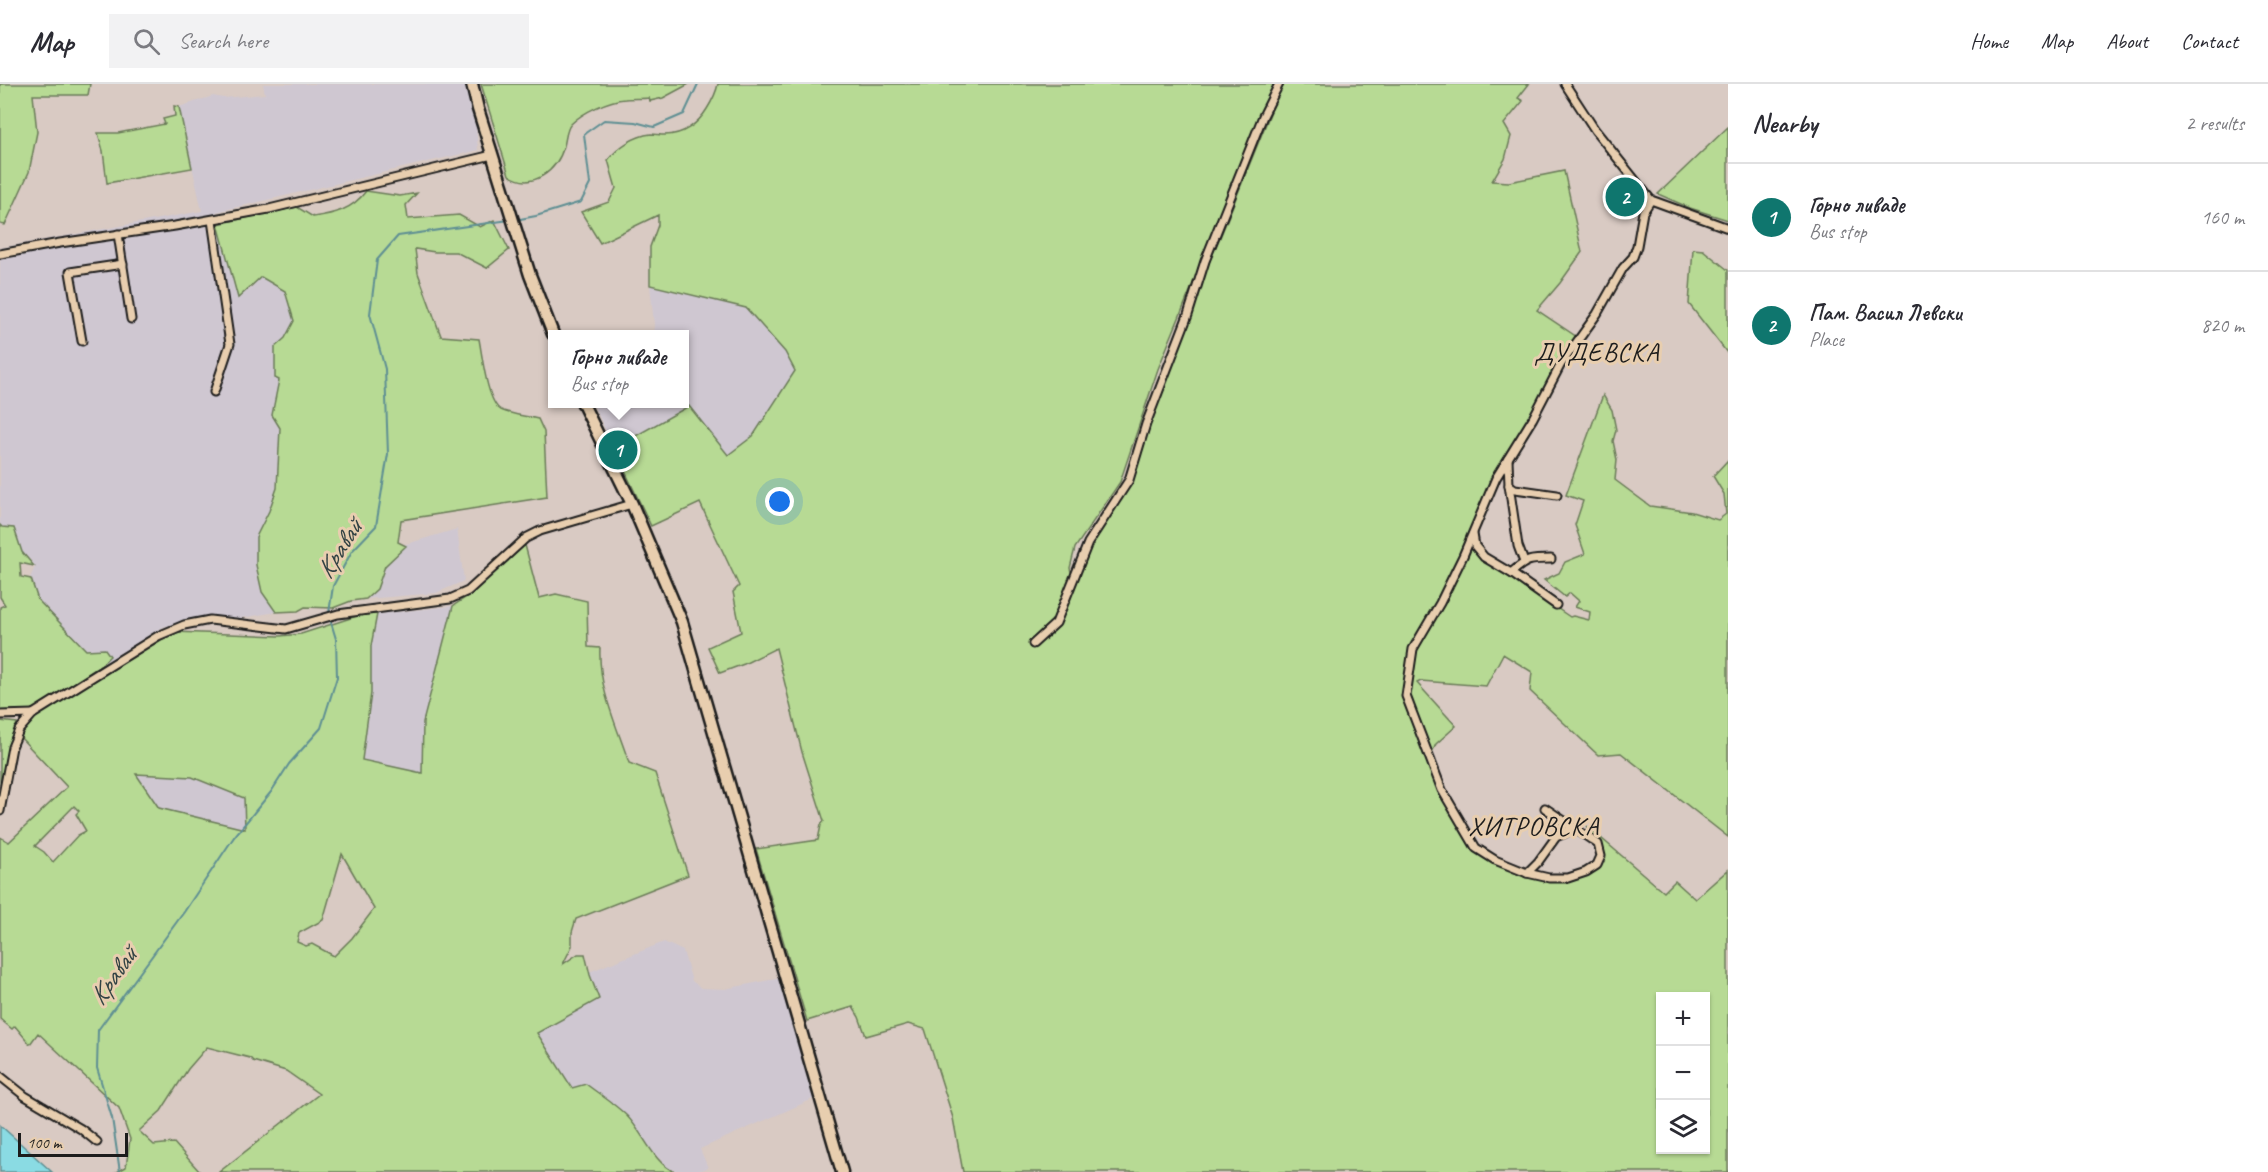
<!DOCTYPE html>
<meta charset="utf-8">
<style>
:root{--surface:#fff;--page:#f2f2f3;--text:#2b2b33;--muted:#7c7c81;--line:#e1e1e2;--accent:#0f766e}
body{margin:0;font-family:Caveat,sans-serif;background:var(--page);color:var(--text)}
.controls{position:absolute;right:18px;bottom:18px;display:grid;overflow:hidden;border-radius:0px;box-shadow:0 2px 4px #0004}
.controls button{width:54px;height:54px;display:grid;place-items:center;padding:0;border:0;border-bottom:2px solid var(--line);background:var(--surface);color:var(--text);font:30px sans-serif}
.scale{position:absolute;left:18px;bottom:15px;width:110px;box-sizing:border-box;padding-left:6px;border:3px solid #1c1c1c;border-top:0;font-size:16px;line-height:21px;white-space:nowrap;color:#1c1c1c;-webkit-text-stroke:4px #e8ceaf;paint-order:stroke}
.you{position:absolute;left:780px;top:418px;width:21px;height:21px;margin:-15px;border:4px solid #fff;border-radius:50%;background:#1a73e8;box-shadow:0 0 0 9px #1a73e833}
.badge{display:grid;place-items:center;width:39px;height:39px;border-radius:50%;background:var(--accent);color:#fff;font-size:20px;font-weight:700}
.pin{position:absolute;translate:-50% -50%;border:3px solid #fff;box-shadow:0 2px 6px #0006}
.popup{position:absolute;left:548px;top:246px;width:141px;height:78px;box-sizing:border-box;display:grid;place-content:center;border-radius:0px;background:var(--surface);filter:drop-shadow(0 2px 4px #0005);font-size:20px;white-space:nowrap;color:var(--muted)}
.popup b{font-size:22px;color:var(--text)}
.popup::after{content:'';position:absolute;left:50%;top:100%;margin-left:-12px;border:12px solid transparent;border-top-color:var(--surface)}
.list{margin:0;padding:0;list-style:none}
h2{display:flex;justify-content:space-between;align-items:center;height:78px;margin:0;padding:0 24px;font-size:26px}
h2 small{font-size:20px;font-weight:400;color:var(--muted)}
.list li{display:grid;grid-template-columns:39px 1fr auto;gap:18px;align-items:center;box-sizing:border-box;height:108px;padding:0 24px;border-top:2px solid var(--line)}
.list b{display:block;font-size:22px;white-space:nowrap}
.list p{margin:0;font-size:20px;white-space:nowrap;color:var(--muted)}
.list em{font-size:20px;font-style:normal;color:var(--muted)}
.icon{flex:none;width:33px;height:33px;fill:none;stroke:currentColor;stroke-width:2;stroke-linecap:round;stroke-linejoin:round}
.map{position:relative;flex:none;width:1728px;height:1088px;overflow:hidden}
header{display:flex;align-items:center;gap:36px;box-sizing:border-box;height:84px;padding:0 30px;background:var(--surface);border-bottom:2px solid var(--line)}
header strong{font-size:28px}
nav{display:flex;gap:33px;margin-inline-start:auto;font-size:21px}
.search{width:420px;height:54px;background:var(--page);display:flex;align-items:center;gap:15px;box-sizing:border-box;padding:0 21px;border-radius:0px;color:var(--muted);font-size:22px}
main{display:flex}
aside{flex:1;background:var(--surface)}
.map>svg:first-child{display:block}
</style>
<header>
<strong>Map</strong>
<div class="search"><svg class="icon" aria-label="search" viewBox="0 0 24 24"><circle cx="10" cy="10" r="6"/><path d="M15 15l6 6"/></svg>Search here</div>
<nav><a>Home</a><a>Map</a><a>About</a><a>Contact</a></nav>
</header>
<main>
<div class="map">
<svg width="1728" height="1088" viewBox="0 0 1728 1088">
<rect width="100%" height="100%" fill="#d9cac3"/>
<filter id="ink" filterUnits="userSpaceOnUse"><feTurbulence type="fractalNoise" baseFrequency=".0167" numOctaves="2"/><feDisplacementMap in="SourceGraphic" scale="12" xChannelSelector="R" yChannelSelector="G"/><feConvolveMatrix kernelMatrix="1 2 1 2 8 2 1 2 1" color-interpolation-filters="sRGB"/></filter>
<g filter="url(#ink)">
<g fill="#cfc7d1">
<polygon points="263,0 465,0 476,41 478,66 216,128 238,214 251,204 260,193 285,207 294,237 285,254 275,263 275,294 279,296 272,331 280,344 277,404 269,427 262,508 276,528 241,534 203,533 163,543 100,582 110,572 86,566 38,516 30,494 35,483 32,478 22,468 14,444 2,443 0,441 0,164 202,127 179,23 213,12 223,14 265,10"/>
<polygon points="650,201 746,224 785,268 795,287 753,353 728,371 689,322 614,364 593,320 684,320 684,250 655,250"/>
<polygon points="457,445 464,497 436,509 366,515 377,505 385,482 405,463 403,461"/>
<polygon points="453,522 423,638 422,689 362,676 371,609 371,562 377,530"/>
<polygon points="135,690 192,693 244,714 245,746 159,724"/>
<polygon points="664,858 683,867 692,897 701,904 725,905 779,894 813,1015 700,1065 708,1084 695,1088 670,1086 652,1067 627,1032 572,1004 536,948 599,915 589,888"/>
</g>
<g fill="#b7da94" stroke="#6a7b58" stroke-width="1.5" fill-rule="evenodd">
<polygon points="0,0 90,0 88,11 33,11 37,48 29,88 5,141 0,140"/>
<path d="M481 0H689L663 14 650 17 649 14C641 15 633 14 625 15 609 16 583 28 571 40 566 45 566 55 564 62 557 87 532 107 509 91Z"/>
<path d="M718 0H1275L1158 285 1120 398 1075 464 1070 484 1071 488H1073L1084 457 1126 396 1197 206 1221 151 1282 0H1529L1518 14 1523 17 1504 40 1511 52 1505 75 1492 97 1509 98 1564 87 1582 168 1560 199 1537 226 1577 253 1502 384 1435 531 1439 529 1473 459 1481 473 1570 533 1573 532 1589 536 1590 528 1575 523 1579 517 1570 509 1565 513 1544 496 1559 489 1565 478 1585 470 1575 441 1583 417 1566 411 1603 311 1612 326 1616 346 1613 357 1617 376 1615 396 1650 422 1692 428 1718 436 1726 430 1724 410 1713 392 1728 376V753L1621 669 1598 671 1530 607 1532 588 1503 570 1486 602 1421 597 1417 599 1456 642 1436 660 1431 671 1468 755 1513 784 1560 795 1590 785 1601 774 1604 766 1587 742 1664 808 1675 797 1695 815 1728 786V1088H963L953 1034 925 945 908 940 866 952 859 933 853 923 807 937 756 765 818 756 821 741 824 737 802 668 776 564 744 580 720 589 708 563 741 548 733 508 739 502 700 419 651 442 614 364 689 322 728 371 753 352 795 287 785 268 746 224 650 201V163L658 141V131L600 159 581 128 609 118 616 104 608 76C618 63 634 52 651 50 655 50 660 51 665 51 683 51 698 40 707 25 712 17 716 10 718 0ZM1660 912H1706V1066H1660Z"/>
<polygon points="174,22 179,23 192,84 107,99 103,67 98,49 118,49 165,40 163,35 175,32"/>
<polygon points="1728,43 1728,136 1690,124 1658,110"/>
<path d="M366 107 400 112 417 109 406 121 408 135 459 131 480 143 494 136 509 166 487 184 456 168H435L415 165 418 189 441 252 479 255C482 270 487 319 501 326 512 331 527 332 538 335L544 348 547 413 401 436 398 458 406 462 385 482 377 505 366 515 351 517 333 524 305 523 298 527 276 528 262 508 256 481V453L269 427 277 404 280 344 272 331 279 296 275 294V263L285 254 294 237 285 207 261 193 238 214 218 140 297 123 313 133C334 130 352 126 366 107Z"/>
<polygon points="1693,165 1703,166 1728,186 1728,270 1689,220"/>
<path d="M0 441 2 443 14 444 22 468 34 482 20 479 21 493 31 495 38 516 86 566 105 565 110 572 100 582 32 627C20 624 12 628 0 627V523L5 521 0 513Z"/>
<path d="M525 461 539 514 556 510 587 517 588 563 600 564C598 604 617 642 629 679L655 689 688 791 576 835 572 848V862L563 880 578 870H585L590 891 599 915 537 949 572 1004 586 1000C599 1010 615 1020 627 1032 642 1047 654 1080 675 1088H219L319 1010 286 987 253 977 250 974 207 963 188 985 161 1027 139 1047 154 1061 174 1059 200 1088H117L126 1083 130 1055 119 1024 38 949 30 960 15 942 12 945 0 935V753L9 758 67 703 19 652 34 633 174 548 280 552 301 550 360 531 377 530 371 562V609L362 676 422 689 423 638 453 522 471 510ZM136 690 192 693 244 714 245 745 159 724ZM74 722 79 727 76 730 86 747 78 751 53 778 44 768 35 762ZM342 770 374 825 352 854 334 872 312 860 306 862 297 858 299 849 323 836Z"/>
<polygon points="0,637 17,639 0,714"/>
</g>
<polygon fill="#8adbe3" stroke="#5e8f93" stroke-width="1.5" points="0,1041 52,1088 0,1088"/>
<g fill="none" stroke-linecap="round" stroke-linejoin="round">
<g stroke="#5e8f93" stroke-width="2">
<polyline points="515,136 536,132 581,118 590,100 584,50 604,36 635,38 654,43 684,30 698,0"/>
<polyline points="329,529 333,502 352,467 376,442 388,370 385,285 370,230 377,176 398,152 509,136"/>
<polyline points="120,1088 112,1034 97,984 98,946 184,828 234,753 271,708 289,680 321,644 337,593 336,555 330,535"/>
</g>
<g stroke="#1c1c1c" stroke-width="11">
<g id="street">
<polyline points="1565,0 1595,46 1651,116 1728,144"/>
<polyline points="212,136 230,260 214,308"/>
<polyline points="118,150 131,235"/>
<polyline points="0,170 60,159 175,142 269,125 492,71"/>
<polyline points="82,257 70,188 123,180"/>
<polyline points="1508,375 1509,401 1518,462 1524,478"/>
<polyline points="1509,401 1515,405 1557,411"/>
<polyline points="1473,450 1475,462 1484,473 1511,489 1556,521"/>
<path d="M1511 489C1527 475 1530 475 1551 475"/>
<polyline points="1033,560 1056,539 1088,459 1129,396 1146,340 1188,231 1205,177 1263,32 1279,0"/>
<polyline points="0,631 33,630"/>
<polyline points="1545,724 1598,760 1601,772 1597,781 1586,788 1568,794 1549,794 1527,789 1495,776 1476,764 1442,706 1406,612 1413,565 1440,519 1463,472 1496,394 1533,334 1561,280 1597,230 1623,184 1633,173 1637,162 1643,128 1651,116"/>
<polyline points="0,727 12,663 19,646 33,630 158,552 184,541 210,536 286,545 338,530 450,515 468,507 526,454 540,447 632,420"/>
<polyline points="1527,789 1538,778 1556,753 1565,749 1572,742"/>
<polyline points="0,992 25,1012 81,1045 97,1058"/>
</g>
</g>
<g stroke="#1c1c1c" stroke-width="15">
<g id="secondary">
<polyline points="472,0 478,25 530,191 553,250"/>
<polyline points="583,320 632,420 682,538 842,1088"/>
</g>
</g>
<use href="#street" stroke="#e8ceaf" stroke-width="7"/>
<use href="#secondary" stroke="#e8ceaf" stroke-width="10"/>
</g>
</g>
<g text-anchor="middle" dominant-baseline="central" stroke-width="6" stroke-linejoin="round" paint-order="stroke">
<g font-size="26" letter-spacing="1.5" fill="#1c1c1c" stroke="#e8ceaf">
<text x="1597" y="268">ДУДЕВСКА</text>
<text x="1534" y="742">ХИТРОВСКА</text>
</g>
<g font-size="26" font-style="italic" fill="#324244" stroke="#e8ceaf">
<text transform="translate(339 465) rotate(-58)">Кравай</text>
<text transform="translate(113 892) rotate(-55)">Кравай</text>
</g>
</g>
</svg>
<div class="controls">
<button>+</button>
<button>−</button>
<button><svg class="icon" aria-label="layers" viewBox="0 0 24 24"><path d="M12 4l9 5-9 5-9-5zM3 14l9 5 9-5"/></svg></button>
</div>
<div class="scale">100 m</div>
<div class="you"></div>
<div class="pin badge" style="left:618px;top:366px">1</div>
<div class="popup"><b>Горно ливаде</b>Bus stop</div>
<div class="pin badge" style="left:1625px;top:113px">2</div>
</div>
<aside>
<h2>Nearby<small>2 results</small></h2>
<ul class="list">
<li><span class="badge">1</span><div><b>Горно ливаде</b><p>Bus stop</p></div><em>160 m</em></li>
<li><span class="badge">2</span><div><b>Пам. Васил Левски</b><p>Place</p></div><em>820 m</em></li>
</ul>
</aside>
</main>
